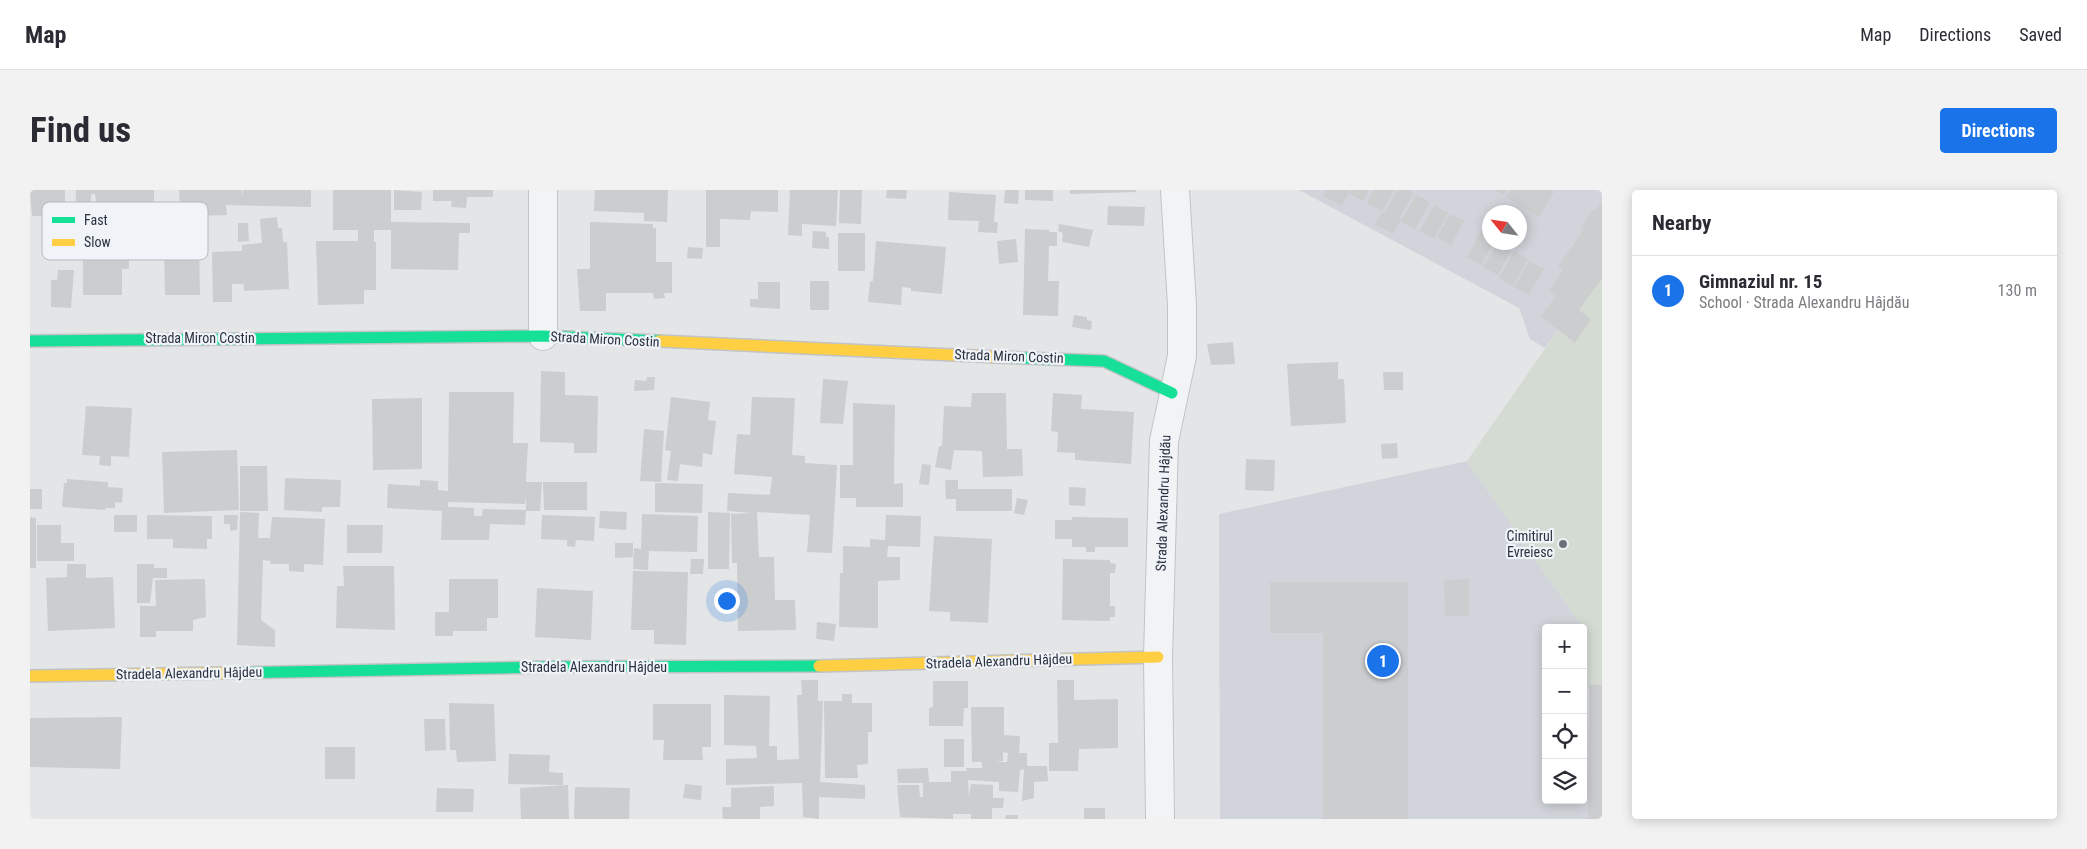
<!DOCTYPE html>
<meta charset="utf-8">
<style>
:root{--surface:#fff;--page:#f2f2f3;--text:#2b2b33;--muted:#7c7c81;--line:#e1e1e2;--accent:#1a73e8}
body{margin:0;font-family:"Roboto Condensed",sans-serif;background:var(--page);color:var(--text)}
.controls{position:absolute;right:15px;bottom:15px;display:grid;overflow:hidden;border-radius:5px;box-shadow:0 2px 12px #0003}
.controls button{width:45px;height:45px;display:grid;place-items:center;padding:0;border:0;border-bottom:1px solid var(--line);background:var(--surface);color:var(--text);font:25px sans-serif}
.compass{position:absolute;left:1452px;top:15px;width:45px;height:45px;border-radius:50%;background:var(--surface);box-shadow:0 2px 12px #0003;rotate:300deg}
.you{position:absolute;left:696px;top:410px;width:18px;height:18px;margin:-12px;border:4px solid #fff;border-radius:50%;background:#1a73e8;box-shadow:0 0 0 8px #1a73e833}
.badge{display:grid;place-items:center;width:32px;height:32px;border-radius:50%;background:var(--accent);color:#fff;font-size:16px;font-weight:700}
.pin{position:absolute;translate:-50% -50%;border:2px solid #fff;box-shadow:0 1px 5px #0006}
.list{margin:0;padding:0;list-style:none}
h2{display:flex;justify-content:space-between;align-items:center;height:65px;margin:0;padding:0 20px;font-size:21px}
h2 small{font-size:16px;font-weight:400;color:var(--muted)}
.list li{display:grid;grid-template-columns:32px 1fr auto;gap:15px;align-items:center;box-sizing:border-box;height:70px;padding:0 20px;border-top:1px solid var(--line)}
.list b{display:block;font-size:19px;white-space:nowrap}
.list p{margin:0;font-size:16px;white-space:nowrap;color:var(--muted)}
.list em{font-size:16px;font-style:normal;color:var(--muted)}
.icon{flex:none;width:28px;height:28px;fill:none;stroke:currentColor;stroke-width:2;stroke-linecap:round;stroke-linejoin:round}
.map{position:relative;flex:none;width:1572px;height:629px;overflow:hidden;border-radius:5px}
header{display:flex;align-items:center;gap:30px;box-sizing:border-box;height:70px;padding:0 25px;background:var(--surface);border-bottom:1px solid var(--line)}
header strong{font-size:24px}
nav{display:flex;gap:28px;margin-inline-start:auto;font-size:18px}
.intro{display:flex;align-items:center;justify-content:space-between;box-sizing:border-box;height:120px;padding:0 30px}
h1{margin:0;font-size:35px}
.button{padding:12px 22px;border-radius:5px;background:var(--accent);color:#fff;font-size:18px;font-weight:700}
main{display:flex;gap:30px;padding:0 30px}
aside{flex:1;background:var(--surface);border-radius:5px;box-shadow:0 2px 12px #0003}
.map>svg:first-child{display:block}
</style>
<header>
<strong>Map</strong>
<nav><a>Map</a><a>Directions</a><a>Saved</a></nav>
</header>
<div class="intro"><h1>Find us</h1><a class="button">Directions</a></div>
<main>
<div class="map">
<svg width="1572" height="629" viewBox="0 0 1572 629">
<rect width="100%" height="100%" fill="#e3e5e7"/>
<g fill="#d1d4da" fill-rule="evenodd">
<path d="M1269 0H1572V77L1515 158 1500 149 1489 118ZM1460 22H1490V52H1460Z"/>
<polygon points="1437,271 1553,438 1516,438 1516,610 1553,610 1553,438 1557,444 1559,629 1190,629 1189,324"/>
</g>
<polygon fill="#d4dbd3" points="1572,77 1572,498 1558,498 1557,444 1437,271"/>
<g fill="#cbcdcf" fill-rule="evenodd">
<polygon points="0,0 35,0 35,26 2,26"/>
<polygon points="46,0 124,0 124,17 97,19 96,39 89,40 78,37 77,19 67,18 65,4 61,4 61,32 45,32"/>
<polygon points="149,0 212,0 212,7 213,0 281,0 281,17 196,15 197,25 166,26 166,17 150,17"/>
<polygon points="303,0 361,0 361,32 440,33 440,43 429,43 428,80 361,79 361,40 344,40 344,52 346,52 346,100 334,100 334,114 288,115 286,51 328,51 328,40 303,40"/>
<polygon points="364,0 392,2 391,20 364,20"/>
<polygon points="403,0 463,0 463,7 437,7 436,18 421,17 422,11 403,11"/>
<polygon points="565,0 638,0 637,32 614,31 614,23 564,21"/>
<polygon points="676,0 748,0 748,22 721,21 720,30 690,29 690,57 676,57"/>
<polygon points="760,0 808,0 806,36 772,34 772,46 758,45"/>
<polygon points="810,0 832,0 831,34 809,33"/>
<polygon points="857,0 877,0 876,9 856,8"/>
<polygon points="975,0 989,0 988,14 974,13"/>
<polygon points="995,0 1023,0 1023,11 995,10"/>
<polygon points="1040,0 1106,0 1106,2 1040,4"/>
<polygon points="1296,0 1321,0 1312,16 1293,6"/>
<polygon points="1323,0 1339,0 1333,11 1320,4"/>
<polygon points="1344,0 1364,0 1352,21 1337,13"/>
<polygon points="1367,0 1379,0 1384,3 1369,29 1372,30 1386,5 1400,12 1385,39 1370,31 1363,44 1345,34 1352,22 1354,24"/>
<polygon points="1465,0 1477,0 1473,5"/>
<polygon points="1480,0 1522,0 1524,2 1509,27 1476,7"/>
<polygon points="919,2 966,5 964,32 968,32 967,43 948,42 949,31 918,30"/>
<polygon points="1572,11 1572,88 1549,120 1561,129 1545,153 1511,126 1526,106 1519,101 1533,80 1528,77 1554,39 1551,37 1562,21 1566,20"/>
<polygon points="1404,15 1418,23 1404,49 1390,41"/>
<polygon points="1078,16 1115,17 1114,36 1077,35"/>
<polygon points="1420,24 1434,31 1421,55 1407,47"/>
<polygon points="247,27 248,38 252,38 253,52 257,52 259,99 214,101 213,89 213,94 202,94 202,112 183,112 182,62 212,61 212,55 232,53 230,29"/>
<polygon points="560,32 623,34 623,38 626,38 626,72 642,72 642,103 634,103 635,108 624,109 623,103 576,103 576,121 550,121 547,79 560,79"/>
<polygon points="208,33 218,33 219,51 208,52"/>
<polygon points="1029,34 1063,40 1059,57 1032,52 1033,43 1028,41"/>
<polygon points="1453,37 1460,41 1460,52 1464,52 1451,75 1437,67"/>
<polygon points="995,39 1020,40 1019,42 1027,42 1027,56 1019,56 1018,91 1029,91 1028,126 993,125"/>
<polygon points="53,40 98,40 99,79 92,79 92,105 53,105"/>
<polygon points="783,41 796,42 796,47 799,47 799,59 782,58"/>
<rect x="808" y="43" width="27" height="38"/>
<polygon points="986,49 988,72 969,74 967,51"/>
<polygon points="846,51 916,57 912,104 881,101 881,98 872,97 871,115 838,112 840,91 843,91"/>
<polygon points="1467,53 1481,61 1468,85 1453,77"/>
<polygon points="134,54 169,54 170,105 135,105"/>
<polygon points="658,57 673,58 672,69 657,68"/>
<polygon points="1484,61 1498,69 1483,96 1469,88"/>
<polygon points="1499,71 1514,79 1499,105 1484,97"/>
<polygon points="28,80 44,80 41,118 21,117 21,90 27,90"/>
<rect x="780" y="91" width="19" height="29"/>
<polygon points="728,92 750,92 750,119 720,117 720,109 728,109"/>
<polygon points="1044,125 1057,127 1057,130 1062,131 1061,140 1042,137"/>
<polygon points="1203,152 1205,174 1181,175 1177,154"/>
<polygon points="1308,172 1308,189 1314,189 1316,233 1261,236 1257,174"/>
<polygon points="511,181 535,182 535,205 568,206 567,263 544,263 544,253 510,252"/>
<polygon points="1353,182 1373,182 1373,200 1354,200"/>
<polygon points="617,187 625,187 624,200 604,201 605,190 616,191"/>
<polygon points="793,189 818,191 813,234 790,233"/>
<path d="M419 202H484L483 253H498L496 292H512L510 321H496L495 335 460 334 459 350H411L412 321 357 318 358 294 390 296V290L408 291V300L418 301ZM496 306V320L453 319 452 326H444V318L418 317V312L495 314Z"/>
<polygon points="942,203 976,203 977,259 992,259 993,286 953,287 952,261 924,260 921,280 905,277 909,256 912,256 914,216 941,217"/>
<polygon points="1023,203 1052,205 1051,219 1104,222 1101,274 1045,270 1045,263 1027,262 1028,242 1021,241"/>
<polygon points="641,207 680,212 678,230 686,231 682,265 673,263 672,277 650,274 648,291 637,290 641,261 635,260"/>
<polygon points="722,207 765,208 762,265 775,266 775,273 807,275 802,363 777,362 780,325 727,322 729,367 744,367 745,410 765,410 766,440 708,441 707,373 702,373 701,324 723,323 697,321 698,303 740,305 742,287 704,284 707,244 720,245"/>
<polygon points="392,208 392,279 343,280 342,209"/>
<polygon points="823,213 865,215 864,294 873,293 873,317 826,317 826,308 810,308 810,275 823,275"/>
<polygon points="56,216 102,218 99,267 81,266 81,276 69,275 70,266 52,265"/>
<polygon points="614,239 634,241 631,292 610,291"/>
<polygon points="1367,253 1368,268 1352,269 1351,254"/>
<polygon points="207,260 209,320 134,323 132,262"/>
<polygon points="1216,269 1245,270 1244,301 1215,300"/>
<polygon points="892,274 901,275 899,295 889,294"/>
<polygon points="210,276 237,276 238,321 210,321"/>
<polygon points="255,288 311,290 310,317 292,317 292,322 254,320"/>
<polygon points="37,289 78,292 78,297 93,298 92,313 85,312 85,318 76,318 75,320 32,317 34,293 37,293"/>
<polygon points="915,290 928,290 928,299 982,299 982,321 926,321 926,309 916,309"/>
<polygon points="513,292 557,292 557,320 514,320"/>
<polygon points="625,293 673,294 672,323 625,322"/>
<polygon points="1039,297 1056,298 1055,316 1039,315"/>
<rect x="0" y="299" width="12" height="20"/>
<polygon points="987,308 998,310 994,325 984,323"/>
<polygon points="570,321 597,322 596,340 569,338"/>
<polygon points="210,322 229,323 228,348 240,348 242,327 295,329 293,375 274,374 274,382 259,381 259,374 240,374 241,371 233,370 231,430 245,440 245,457 207,455"/>
<polygon points="678,322 700,323 699,379 678,379"/>
<polygon points="612,324 668,326 667,362 619,361 618,380 603,379 604,358 611,359"/>
<rect x="84" y="325" width="23" height="17"/>
<polygon points="117,325 182,326 182,349 177,349 177,359 143,358 143,349 117,349"/>
<polygon points="194,325 208,325 207,340 200,341 200,334 194,334"/>
<polygon points="512,325 565,327 564,351 546,350 545,357 537,356 537,350 511,349"/>
<polygon points="856,325 891,326 890,357 858,356 857,367 870,367 870,390 848,391 848,438 809,437 810,383 813,383 813,356 840,357 840,349 855,350"/>
<polygon points="0,327 6,328 6,378 0,378"/>
<polygon points="1042,327 1098,328 1098,357 1065,357 1065,362 1056,362 1056,357 1042,357 1042,349 1025,349 1025,330 1042,330"/>
<polygon points="7,335 31,335 31,353 44,353 44,371 7,371"/>
<polygon points="317,335 353,335 352,363 317,363"/>
<polygon points="904,346 962,349 958,433 920,431 920,422 899,421"/>
<polygon points="585,353 603,353 603,367 585,368"/>
<polygon points="661,369 674,369 673,384 660,384"/>
<polygon points="1033,369 1080,370 1080,373 1086,374 1085,383 1080,383 1080,416 1085,416 1085,427 1080,427 1080,431 1032,430"/>
<polygon points="37,374 56,374 56,388 83,387 85,438 18,441 16,388 37,387"/>
<polygon points="107,374 124,374 124,378 137,378 137,388 123,388 120,413 107,413"/>
<polygon points="313,376 364,376 365,440 306,438 307,396 314,396"/>
<polygon points="603,381 658,382 656,455 624,454 624,440 601,440"/>
<polygon points="175,389 176,427 163,430 163,441 126,441 126,447 110,447 110,416 126,416 125,390"/>
<polygon points="419,389 468,389 468,428 457,428 457,441 423,441 423,446 405,446 405,422 419,422"/>
<polygon points="1439,389 1439,426 1415,426 1414,390"/>
<polygon points="1240,392 1378,392 1378,629 1293,629 1293,443 1240,443"/>
<polygon points="507,398 563,401 561,450 505,447"/>
<polygon points="787,432 806,434 804,451 786,449"/>
<polygon points="771,490 788,490 788,511 793,511 790,592 835,595 835,609 789,607 789,629 773,627 772,593 696,595 696,569 727,568 726,556 694,555 694,505 740,506 739,556 747,556 747,570 769,569 767,505 772,505"/>
<polygon points="1027,490 1044,490 1044,510 1088,509 1088,558 1049,559 1048,581 1019,581 1019,553 1028,553"/>
<polygon points="903,491 938,491 938,518 934,518 933,536 899,536 899,518 903,517"/>
<polygon points="1559,495 1572,495 1572,629 1558,629"/>
<polygon points="812,504 822,504 822,513 842,513 842,542 838,542 838,574 827,575 828,588 795,588 794,511 812,511"/>
<polygon points="419,513 464,514 466,571 427,572 426,560 420,560"/>
<polygon points="623,514 681,514 681,557 672,557 673,570 633,570 634,550 623,550"/>
<path d="M941 517H974V545L990 546 989 563H997V576H1017L1018 591 1004 592V608L992 611 994 579 990 580 988 602 969 601V592L938 590 939 607 941 594 963 595V608H974L973 618H962V629H941V624H923V629L870 627 867 595H889L890 607H893V593H868L867 579 898 578 899 592H921V581H937L936 578H952V572H942ZM973 562 978 563 977 572H964L973 571Z"/>
<polygon points="92,527 90,579 0,577 0,528"/>
<polygon points="394,529 415,529 416,560 395,561"/>
<rect x="914" y="549" width="20" height="28"/>
<rect x="295" y="557" width="30" height="32"/>
<polygon points="479,564 520,565 519,582 533,583 533,595 478,594"/>
<polygon points="655,594 672,596 671,610 653,608"/>
<polygon points="538,595 539,629 491,629 490,598"/>
<polygon points="744,596 744,616 730,617 730,629 693,629 692,617 701,617 701,598"/>
<polygon points="545,597 600,598 599,629 544,629"/>
<polygon points="407,598 444,599 443,622 406,622"/>
<rect x="1054" y="618" width="21" height="11"/>
<polygon points="976,625 988,625 988,629 975,629"/>
</g>
<g fill="none" stroke-linecap="round" stroke-linejoin="round">
<g stroke="#c1c3c5" stroke-width="30">
<g id="street">
<polyline points="513,146 513,0"/>
<polyline points="1130,629 1128,467 1134,251 1152,166 1152,115 1145,0"/>
</g>
</g>
<g stroke="#c1c3c5" stroke-width="14">
<g id="fast">
<polyline points="0,151 513,146 629,151"/>
<polyline points="966,167 1074,171 1142,203"/>
<polyline points="193,483 516,477 789,476"/>
</g>
</g>
<g stroke="#c1c3c5" stroke-width="14">
<g id="slow">
<polyline points="629,151 966,167"/>
<polyline points="789,476 1128,467"/>
<polyline points="0,486 193,483"/>
</g>
</g>
<use href="#street" stroke="#f2f3f5" stroke-width="28"/>
<use href="#fast" stroke="#16e098" stroke-width="11"/>
<use href="#slow" stroke="#ffcf43" stroke-width="11"/>
</g>
<circle fill="#6b717b" stroke="#f0f3f7" stroke-width="2" cx="1533" cy="354" r="5"/>
<g text-anchor="middle" dominant-baseline="central" stroke-width="4.5" stroke-linejoin="round" paint-order="stroke">
<g font-size="14" fill="#2a3241" stroke="#f0f3f7">
<text x="170" y="148">Strada Miron Costin</text>
<text transform="translate(575 149) rotate(3)">Strada Miron Costin</text>
<text transform="translate(979 166) rotate(2)">Strada Miron Costin</text>
<text transform="translate(1133 313) rotate(-88)">Strada Alexandru Hâjdău</text>
<text transform="translate(969 471) rotate(-2)">Stradela Alexandru Hâjdeu</text>
<text x="564" y="477">Stradela Alexandru Hâjdeu</text>
<text transform="translate(159 483) rotate(-1)">Stradela Alexandru Hâjdeu</text>
</g>
<g font-size="14" fill="#2a3241" stroke="#f0f3f7" text-anchor="end">
<text x="1523" y="346">Cimitirul<tspan x="1523" dy="16">Evreiesc</tspan></text>
</g>
</g>
<rect x="12" y="12" width="166" height="58" rx="8" fill="#f0f3f7" stroke="#b5b9c0" stroke-width="1"/>
<rect x="22" y="27" width="23" height="6" fill="#16e098"/>
<rect x="22" y="49" width="23" height="7" fill="#ffcf43"/>
<g font-size="14" fill="#2a3241">
<text x="54" y="35">Fast</text>
<text x="54" y="57">Slow</text>
</g>
</svg>
<div class="controls">
<button>+</button>
<button>−</button>
<button><svg class="icon" aria-label="locate" viewBox="0 0 24 24"><circle cx="12" cy="12" r="6"/><path d="M12 2v4M12 18v4M2 12h4M18 12h4"/></svg></button>
<button><svg class="icon" aria-label="layers" viewBox="0 0 24 24"><path d="M12 4l9 5-9 5-9-5zM3 14l9 5 9-5"/></svg></button>
</div>
<svg class="compass" viewBox="-18 -18 36 36"><path d="M0-13l5 13h-10z" fill="#e53935"/><path d="M0 13l5-13h-10z" fill="#7c7c81"/></svg>
<div class="you"></div>
<div class="pin badge" style="left:1353px;top:471px">1</div>
</div>
<aside>
<h2>Nearby<small></small></h2>
<ul class="list">
<li><span class="badge">1</span><div><b>Gimnaziul nr. 15</b><p>School · Strada Alexandru Hâjdău</p></div><em>130 m</em></li>
</ul>
</aside>
</main>
